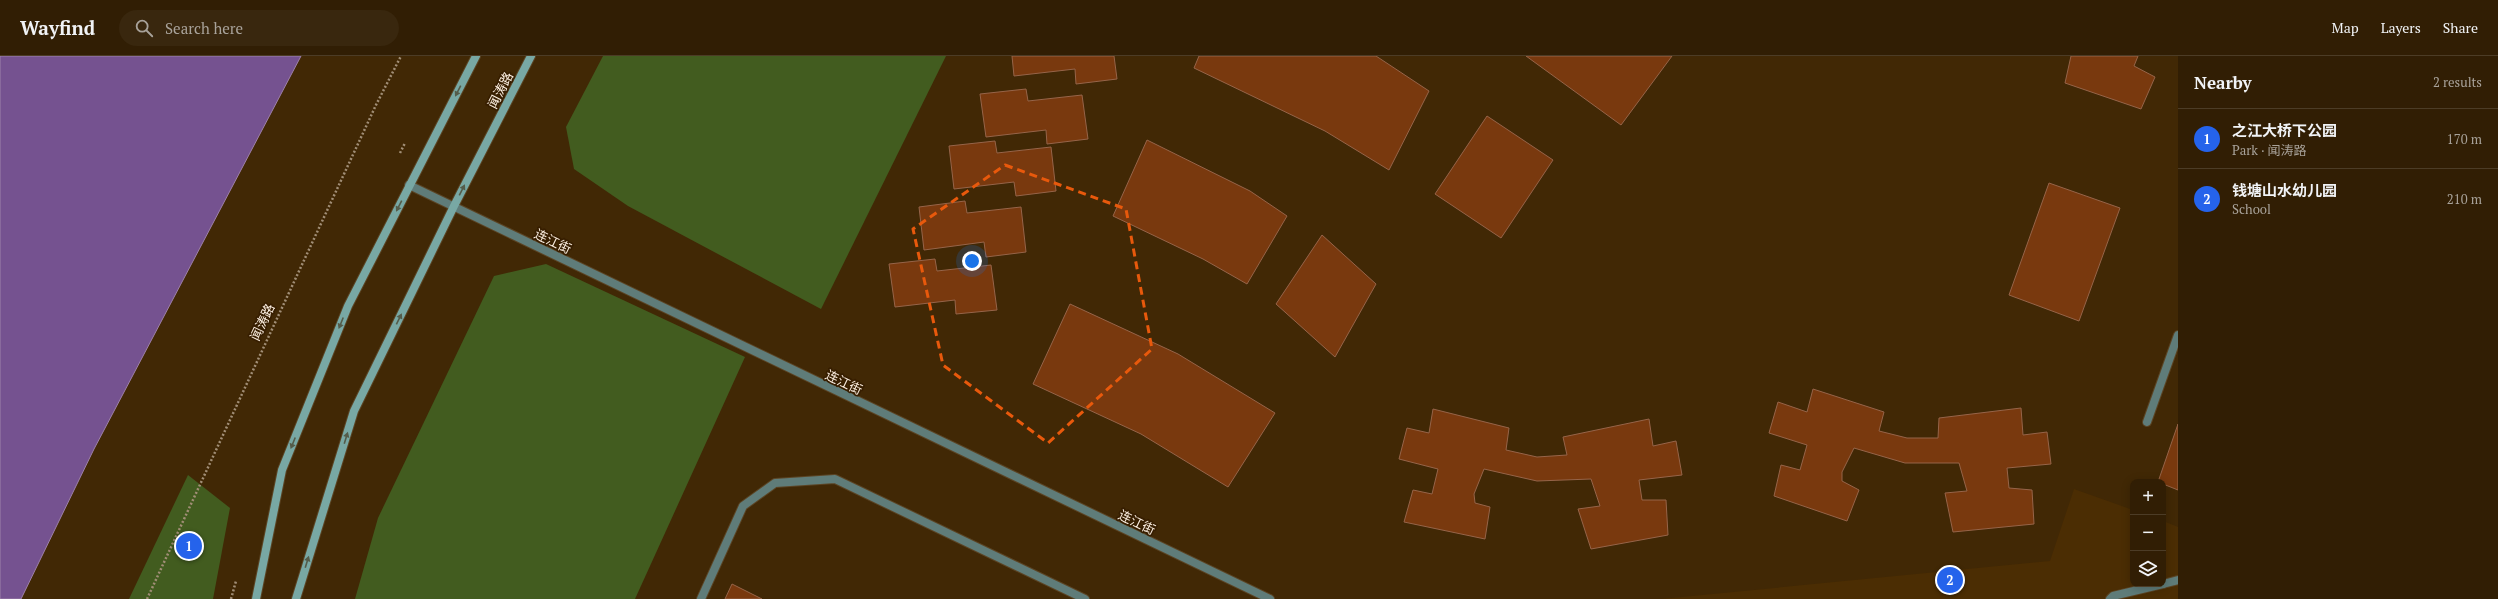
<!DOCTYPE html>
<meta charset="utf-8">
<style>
:root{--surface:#311e04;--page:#39270e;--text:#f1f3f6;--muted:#a8a29a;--line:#4c3c26;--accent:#2563eb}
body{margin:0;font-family:"PT Serif","Noto Sans SC",serif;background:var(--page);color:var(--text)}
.controls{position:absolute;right:12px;bottom:12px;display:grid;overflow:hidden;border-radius:8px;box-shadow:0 2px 10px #0003}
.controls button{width:36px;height:36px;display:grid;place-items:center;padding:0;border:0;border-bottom:1px solid var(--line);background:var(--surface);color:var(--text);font:20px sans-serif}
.you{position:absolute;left:972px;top:205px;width:14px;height:14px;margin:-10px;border:3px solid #fff;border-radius:50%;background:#1a73e8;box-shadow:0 0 0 6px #1a73e833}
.badge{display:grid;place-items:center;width:26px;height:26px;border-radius:50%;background:var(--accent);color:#fff;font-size:13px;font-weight:700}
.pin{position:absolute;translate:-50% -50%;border:2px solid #fff;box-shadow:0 1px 4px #0006}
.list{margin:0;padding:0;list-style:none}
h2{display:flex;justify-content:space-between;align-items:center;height:52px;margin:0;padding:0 16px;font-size:17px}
h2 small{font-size:13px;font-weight:400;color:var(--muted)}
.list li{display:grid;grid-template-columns:26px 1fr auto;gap:12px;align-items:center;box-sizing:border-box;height:60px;padding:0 16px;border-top:1px solid var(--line)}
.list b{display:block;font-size:15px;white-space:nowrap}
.list p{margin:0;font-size:13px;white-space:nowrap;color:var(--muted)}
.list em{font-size:13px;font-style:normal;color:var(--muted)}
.icon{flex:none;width:22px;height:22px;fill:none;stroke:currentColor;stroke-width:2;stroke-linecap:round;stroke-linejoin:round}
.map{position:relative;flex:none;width:2178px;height:543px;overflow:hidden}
header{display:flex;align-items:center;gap:24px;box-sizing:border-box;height:56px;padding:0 20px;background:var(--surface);border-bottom:1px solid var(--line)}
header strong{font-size:19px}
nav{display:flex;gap:22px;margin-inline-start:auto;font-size:14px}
.search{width:280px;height:36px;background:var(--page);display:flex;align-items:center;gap:10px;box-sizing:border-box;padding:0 14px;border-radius:22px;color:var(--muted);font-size:15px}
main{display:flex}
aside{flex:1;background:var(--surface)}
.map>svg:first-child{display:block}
</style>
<header>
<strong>Wayfind</strong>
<div class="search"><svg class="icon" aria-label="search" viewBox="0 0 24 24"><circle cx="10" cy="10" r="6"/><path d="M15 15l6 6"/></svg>Search here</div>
<nav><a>Map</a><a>Layers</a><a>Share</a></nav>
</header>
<main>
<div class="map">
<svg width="2178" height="543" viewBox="0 0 2178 543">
<rect width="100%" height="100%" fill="#412805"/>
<polygon fill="#4b2d03" points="2074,433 2133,454 2133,528 2163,528 2163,465 2178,471 2178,543 1661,543 2050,505"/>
<g fill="#425c1f">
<polygon points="603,0 946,0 821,253 628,150 574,113 566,71"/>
<polygon points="546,208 745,301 635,543 355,543 378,462 494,220"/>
<polygon points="188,419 230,452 213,543 129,543"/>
</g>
<polygon fill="#755290" stroke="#9e81a9" points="0,0 301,0 94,393 21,543 0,543"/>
<g fill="#79390e" stroke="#966449">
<polygon points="1012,0 1114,0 1117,23 1076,28 1075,13 1014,20"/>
<polygon points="1199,0 1376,0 1429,35 1389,114 1325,75 1194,12"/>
<polygon points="1526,0 1672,0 1621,69"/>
<polygon points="2071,0 2138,0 2134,10 2155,21 2141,53 2065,27"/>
<polygon points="1026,33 1028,45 1082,39 1088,83 1047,88 1046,74 986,81 980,38"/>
<polygon points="1487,60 1553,104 1501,182 1435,138"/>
<polygon points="1147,84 1250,135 1287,160 1247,228 1203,203 1113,160"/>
<polygon points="995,85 997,97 1051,91 1056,135 1016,140 1014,126 954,133 949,90"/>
<polygon points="2049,127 2120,152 2079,265 2009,239"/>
<polygon points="965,145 967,157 1021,151 1026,196 986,201 984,186 924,194 919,151"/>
<polygon points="1322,179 1376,228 1335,301 1276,248"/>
<polygon points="935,203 937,215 991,209 997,254 956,258 955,244 895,251 889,208"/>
<polygon points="1070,248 1178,298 1275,357 1228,431 1141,378 1033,328"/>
<polygon points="1813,333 1884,356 1879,375 1907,382 1938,382 1939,362 2021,352 2023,379 2047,376 2051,408 2007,412 2009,432 2032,434 2034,468 1953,476 1945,437 1967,435 1959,407 1905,407 1854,392 1842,416 1842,425 1859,434 1847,465 1774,440 1781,409 1800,414 1807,389 1769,377 1778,346 1807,356"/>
<polygon points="1433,353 1509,372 1506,394 1537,401 1567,399 1563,381 1649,363 1653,390 1676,385 1682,419 1639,424 1642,444 1666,444 1668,479 1591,493 1578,453 1600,450 1591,423 1537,425 1484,413 1474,438 1475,447 1490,451 1485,483 1404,466 1413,434 1432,438 1438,413 1399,403 1407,372 1429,377"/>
<polygon points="2178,368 2178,434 2158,426"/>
<polygon points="732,528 762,543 725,543"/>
</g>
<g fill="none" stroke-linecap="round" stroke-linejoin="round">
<g stroke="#5b4424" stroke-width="10">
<g id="lane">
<polyline points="2147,366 2178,279"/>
<polyline points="2163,528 2178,524"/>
<polyline points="701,543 743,450 775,427 835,423 1085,543"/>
<polyline points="2110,543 2113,540 2163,528"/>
</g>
</g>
<g stroke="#5b4424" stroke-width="10">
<polyline id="street" points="409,129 1270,543"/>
</g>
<g stroke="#5b4424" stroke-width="10">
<g id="secondary">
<polyline points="256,543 282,414 348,250 476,0"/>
<polyline points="296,543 354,355 454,150 531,0"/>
</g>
</g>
<g stroke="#a18e76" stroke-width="2.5" stroke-dasharray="2 2" stroke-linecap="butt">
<polyline points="400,97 405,87"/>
<polyline points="147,543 376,49 401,0"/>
<polyline points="231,543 236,525"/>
</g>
<use href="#lane" stroke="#5f7c79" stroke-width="8"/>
<use href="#street" stroke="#5f7c79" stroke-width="8"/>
<use href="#secondary" stroke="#78a8a4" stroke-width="8"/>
</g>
<defs><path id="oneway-solid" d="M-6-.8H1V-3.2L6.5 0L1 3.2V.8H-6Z"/></defs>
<g fill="#545c4a">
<use href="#oneway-solid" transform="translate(458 35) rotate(117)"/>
<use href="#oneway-solid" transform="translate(462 134) rotate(-63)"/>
<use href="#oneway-solid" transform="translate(399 150) rotate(117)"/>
<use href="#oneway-solid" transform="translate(399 263) rotate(-64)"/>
<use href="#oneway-solid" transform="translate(341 267) rotate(112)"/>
<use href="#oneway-solid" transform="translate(346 382) rotate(-73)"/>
<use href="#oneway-solid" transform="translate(293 387) rotate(112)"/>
<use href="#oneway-solid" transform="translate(307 506) rotate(-73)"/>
</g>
<path fill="none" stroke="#e8590c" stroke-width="3" stroke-dasharray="8 5" stroke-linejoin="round" d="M1005 109 1126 153 1152 293 1048 387 943 309 913 173Z"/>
<g text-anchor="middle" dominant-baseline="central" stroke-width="3.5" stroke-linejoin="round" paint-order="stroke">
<g font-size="13" fill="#fdf0e2" stroke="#371e00">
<text transform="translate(500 34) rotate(-63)">闻涛路</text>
<text transform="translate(553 185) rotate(26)">连江街</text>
<text transform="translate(262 266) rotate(-65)">闻涛路</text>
<text transform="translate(844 326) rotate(26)">连江街</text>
<text transform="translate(1137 466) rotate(26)">连江街</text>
</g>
</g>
</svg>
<div class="controls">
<button>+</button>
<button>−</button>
<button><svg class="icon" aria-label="layers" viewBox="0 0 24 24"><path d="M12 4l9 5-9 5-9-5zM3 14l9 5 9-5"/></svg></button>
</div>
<div class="you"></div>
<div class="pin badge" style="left:189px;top:490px">1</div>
<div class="pin badge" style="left:1950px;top:524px">2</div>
</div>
<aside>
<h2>Nearby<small>2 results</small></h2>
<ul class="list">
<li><span class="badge">1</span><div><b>之江大桥下公园</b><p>Park · 闻涛路</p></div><em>170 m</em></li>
<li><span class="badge">2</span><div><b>钱塘山水幼儿园</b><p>School</p></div><em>210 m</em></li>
</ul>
</aside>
</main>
